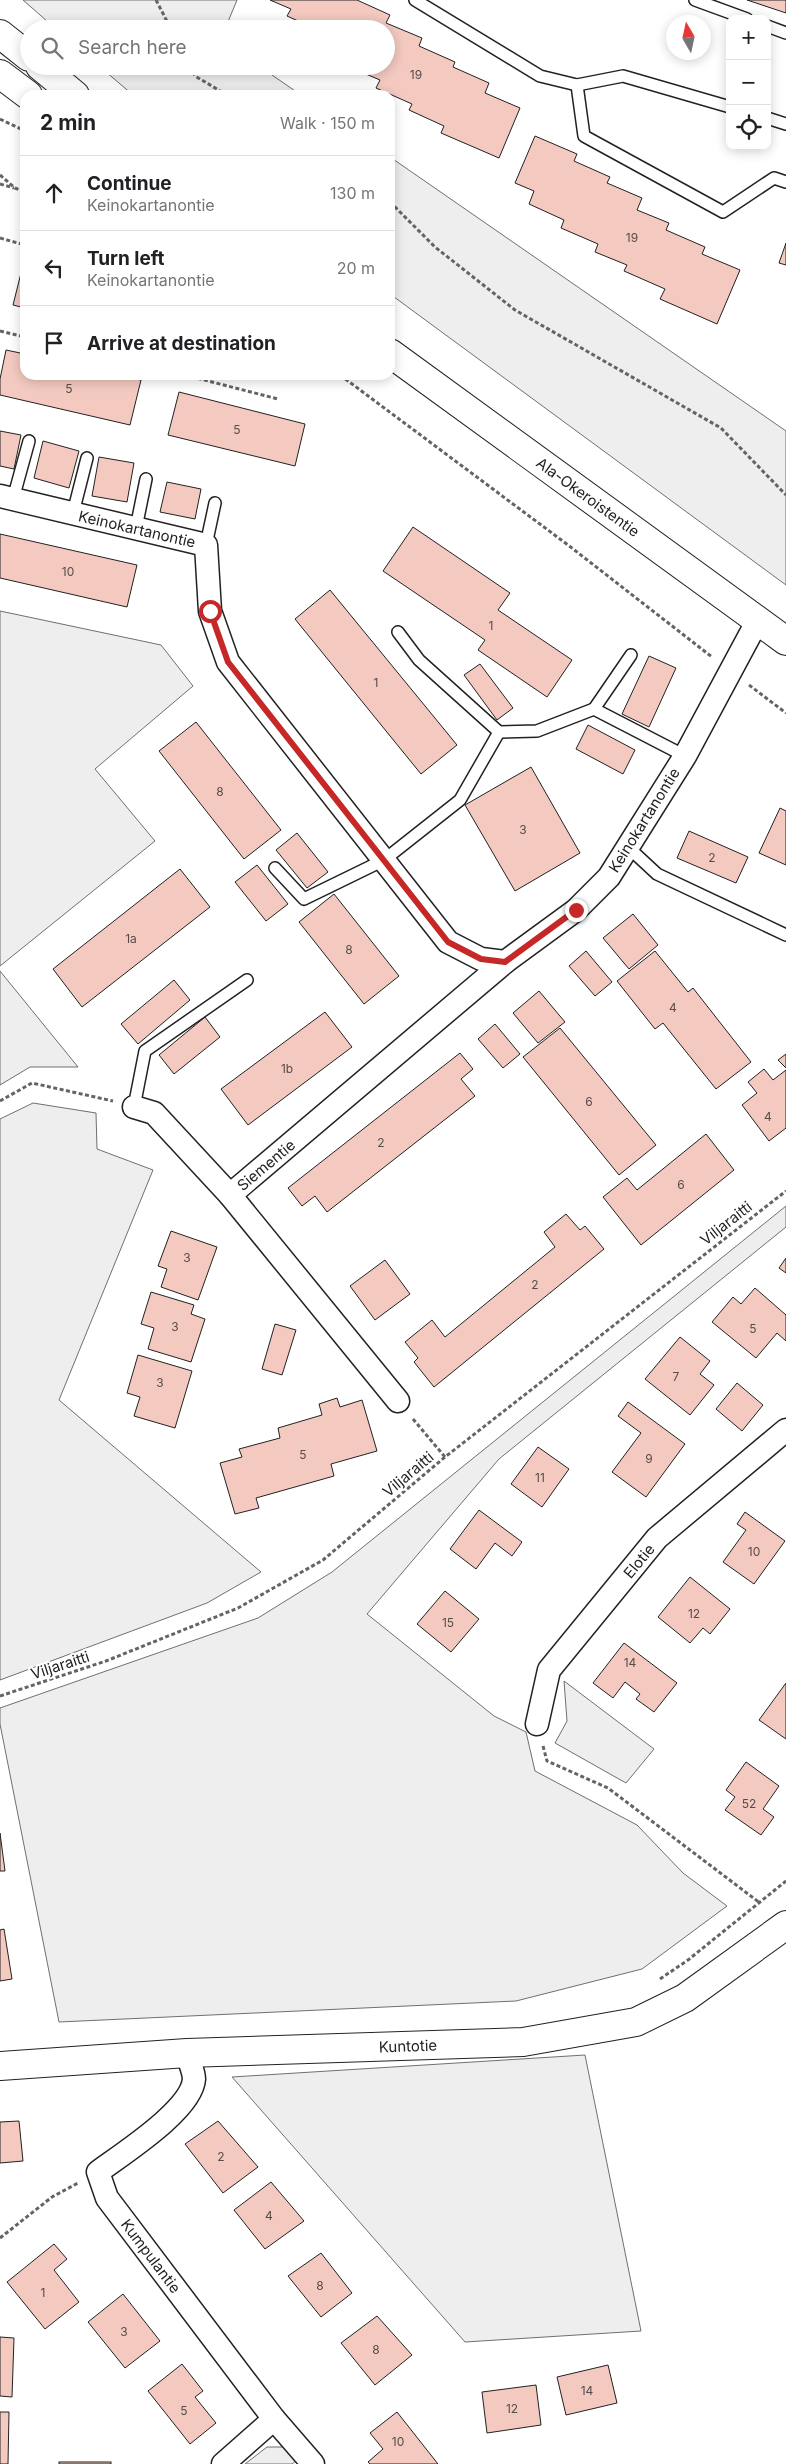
<!DOCTYPE html>
<meta charset="utf-8">
<style>
:root{--surface:#fff;--page:#f6f6f6;--text:#202124;--muted:#757577;--line:#e0e0e0}
body{margin:0;font-family:Inter,sans-serif;background:var(--page);color:var(--text)}
.controls{position:absolute;right:15px;top:15px;display:grid;overflow:hidden;border-radius:10px;box-shadow:0 2px 12px #0003}
.controls button{width:45px;height:45px;display:grid;place-items:center;padding:0;border:0;border-bottom:1px solid var(--line);background:var(--surface);color:var(--text);font:25px sans-serif}
.compass{position:absolute;left:666px;top:15px;width:45px;height:45px;border-radius:50%;background:var(--surface);box-shadow:0 2px 12px #0003;rotate:351deg}
.stop{position:absolute;width:15px;height:15px;margin:-11px;border:4px solid #c62828;border-radius:50%;background:#fff}
.stop.end{background:#c62828;border-color:#fff;box-shadow:0 1px 5px #0008}
.list{margin:0;padding:0;list-style:none}
h2{display:flex;justify-content:space-between;align-items:center;height:65px;margin:0;padding:0 20px;font-size:21px}
h2 small{font-size:16px;font-weight:400;color:var(--muted)}
.list li{display:grid;grid-template-columns:32px 1fr auto;gap:15px;align-items:center;box-sizing:border-box;height:75px;padding:0 20px;border-top:1px solid var(--line)}
.list b{display:block;font-size:19px;white-space:nowrap}
.list p{margin:0;font-size:16px;white-space:nowrap;color:var(--muted)}
.list em{font-size:16px;font-style:normal;color:var(--muted)}
.icon{flex:none;width:28px;height:28px;fill:none;stroke:currentColor;stroke-width:2;stroke-linecap:round;stroke-linejoin:round}
.map{position:relative;flex:none;width:786px;height:2464px;overflow:hidden}
.search{position:absolute;background:var(--surface);box-shadow:0 2px 12px #0003;left:20px;top:20px;width:375px;height:55px;display:flex;align-items:center;gap:12px;box-sizing:border-box;padding:0 18px;border-radius:28px;color:var(--muted);font-size:19px}
.panel{position:absolute;background:var(--surface);box-shadow:0 2px 12px #0003;left:20px;top:90px;width:375px;height:290px;border-radius:15px}
.map>svg:first-child{display:block}
</style>
<div class="map">
<svg width="786" height="2464" viewBox="0 0 786 2464">
<rect width="100%" height="100%" fill="#fff"/>
<g fill="#eee" stroke="#6f6f6f">
<polygon points="23,0 237,0 225,29 56,29"/>
<polygon points="99,66 259,66 301,95 133,95"/>
<polygon points="390,157 786,431 786,585 390,294"/>
<polygon points="0,611 161,645 193,686 95,769 155,841 0,966"/>
<polygon points="0,971 78,1067 30,1067 0,1085"/>
<polygon points="33,1103 96,1113 97,1149 153,1170 59,1400 261,1572 207,1603 0,1680 0,1119"/>
<polygon points="786,1206 786,1227 499,1459 367,1614 494,1716 526,1732 535,1771 637,1825 683,1873 727,1906 642,1969 516,2001 59,2022 0,1724 0,1708 258,1618 332,1572"/>
<polygon points="564,1681 654,1749 626,1783 555,1743 567,1721"/>
<polygon points="585,2055 641,2331 465,2342 232,2077"/>
<polygon points="267,2447 286,2447 297,2460 292,2464 245,2464"/>
</g>
<g fill="#f3c9c0" stroke="#222">
<polygon points="270,0 357,0 390,15 386,23 422,38 419,46 455,62 453,67 489,83 485,93 520,108 499,158 441,133 444,126 409,110 412,104 376,88 380,80 347,66 386,66 386,29 316,29 287,16 291,9"/>
<polygon points="747,0 786,0 786,13"/>
<polygon points="535,136 577,154 574,161 610,177 607,183 642,198 637,210 669,223 666,230 705,247 702,254 740,270 717,324 660,299 665,289 624,271 627,265 595,252 598,244 561,228 564,220 529,204 534,191 515,183"/>
<polygon points="786,243 786,265 779,263"/>
<polygon points="23,265 25,266 25,308 13,305"/>
<polygon points="6,350 25,354 25,375 117,375 141,380 130,425 0,395 0,379"/>
<polygon points="179,392 305,424 295,466 168,435"/>
<polygon points="0,431 21,435 14,469 0,466"/>
<polygon points="43,441 79,451 69,488 34,478"/>
<polygon points="99,457 134,463 127,502 92,496"/>
<polygon points="167,482 201,489 195,519 160,512"/>
<polygon points="413,527 510,593 498,610 572,660 547,697 478,650 485,640 383,571"/>
<polygon points="0,534 137,565 127,607 0,578"/>
<polygon points="330,590 457,745 421,774 295,619"/>
<polygon points="649,656 676,668 649,727 622,714"/>
<polygon points="480,664 513,708 497,720 464,675"/>
<polygon points="196,722 281,830 244,859 159,751"/>
<polygon points="588,725 635,750 623,774 576,749"/>
<polygon points="531,767 580,853 515,891 465,805"/>
<polygon points="780,808 786,811 786,865 759,853"/>
<polygon points="689,831 748,857 736,883 677,858"/>
<polygon points="297,833 328,872 307,888 276,850"/>
<polygon points="257,865 288,904 266,921 235,882"/>
<polygon points="180,869 210,907 82,1007 53,969"/>
<polygon points="334,894 399,976 364,1004 299,922"/>
<polygon points="633,914 658,945 629,969 603,938"/>
<polygon points="586,951 612,982 595,996 569,966"/>
<polygon points="655,951 688,992 693,988 751,1062 716,1089 663,1023 655,1029 617,981"/>
<polygon points="174,980 190,1000 138,1044 121,1024"/>
<polygon points="539,991 565,1022 538,1043 513,1013"/>
<polygon points="325,1012 352,1047 248,1125 221,1089"/>
<polygon points="205,1017 220,1037 174,1074 159,1055"/>
<polygon points="495,1024 520,1054 503,1068 478,1039"/>
<polygon points="560,1028 656,1145 619,1175 523,1057"/>
<polygon points="460,1053 473,1069 461,1079 475,1096 327,1212 315,1196 302,1206 288,1188"/>
<polygon points="786,1054 786,1068 778,1060"/>
<polygon points="764,1069 773,1080 786,1070 786,1128 769,1141 742,1105 757,1093 748,1082"/>
<polygon points="706,1134 734,1170 641,1245 603,1197 627,1178 637,1190"/>
<polygon points="566,1214 580,1230 585,1226 604,1249 434,1387 414,1362 418,1358 405,1342 432,1320 445,1337 555,1247 544,1232"/>
<polygon points="171,1231 217,1247 198,1300 161,1287 167,1269 158,1266"/>
<polygon points="786,1258 786,1273 779,1268"/>
<polygon points="385,1260 410,1294 375,1320 350,1286"/>
<polygon points="755,1288 786,1315 786,1341 777,1333 756,1358 712,1322 733,1297 741,1304"/>
<polygon points="151,1292 194,1305 191,1314 205,1319 191,1362 148,1349 154,1328 141,1324"/>
<polygon points="275,1324 296,1330 282,1375 262,1369"/>
<polygon points="680,1337 710,1361 700,1374 714,1385 690,1415 645,1379"/>
<polygon points="138,1355 192,1371 175,1428 134,1416 140,1397 127,1393"/>
<polygon points="737,1383 763,1405 742,1431 716,1409"/>
<polygon points="337,1398 340,1407 362,1400 377,1451 331,1464 334,1476 256,1498 259,1508 235,1514 220,1463 242,1457 239,1449 280,1438 278,1428 322,1415 319,1404"/>
<polygon points="628,1402 685,1444 646,1497 612,1472 641,1433 618,1416"/>
<polygon points="538,1447 569,1469 542,1507 511,1484"/>
<polygon points="479,1510 522,1542 512,1556 495,1543 476,1569 450,1549"/>
<polygon points="745,1512 785,1541 754,1584 723,1562 746,1530 737,1524"/>
<polygon points="690,1577 730,1609 710,1634 703,1628 690,1643 658,1617"/>
<polygon points="445,1591 479,1619 451,1652 417,1624"/>
<polygon points="624,1643 677,1683 654,1712 636,1699 640,1694 625,1682 613,1698 593,1683"/>
<polygon points="786,1683 786,1739 759,1720"/>
<polygon points="746,1762 779,1786 763,1809 774,1817 761,1835 725,1810 735,1797 726,1790"/>
<polygon points="0,1833 5,1871 0,1871"/>
<polygon points="4,1929 12,1979 0,1981 0,1930"/>
<polygon points="19,2121 23,2161 0,2163 0,2122"/>
<polygon points="218,2121 258,2167 223,2193 185,2144"/>
<polygon points="271,2182 304,2221 265,2249 234,2210"/>
<polygon points="54,2244 67,2259 54,2270 79,2302 45,2329 7,2282"/>
<polygon points="321,2253 352,2293 321,2317 288,2276"/>
<polygon points="123,2294 160,2341 125,2368 88,2322"/>
<polygon points="377,2316 412,2355 375,2385 341,2343"/>
<polygon points="0,2337 14,2338 12,2397 0,2396"/>
<polygon points="182,2364 203,2391 195,2397 216,2423 190,2444 148,2391"/>
<polygon points="608,2365 617,2403 566,2415 557,2377"/>
<polygon points="536,2385 541,2425 487,2433 482,2392"/>
<polygon points="0,2412 9,2412 8,2464 0,2464"/>
<polygon points="397,2412 438,2464 370,2464 368,2462 383,2449 370,2433"/>
<rect x="59" y="2462" width="52" height="2"/>
</g>
<g fill="none" stroke-linecap="round" stroke-linejoin="round">
<g stroke="#222" stroke-width="14">
<g id="service">
<polyline points="415,0 540,76 577,85 623,76 730,107"/>
<polyline points="695,0 747,19"/>
<polyline points="767,26 786,33"/>
<polyline points="577,85 584,136 723,212 774,178 786,182"/>
<polyline points="767,118 786,124"/>
<polyline points="13,499 29,441"/>
<polyline points="73,513 87,458"/>
<polyline points="136,528 146,479"/>
<polyline points="206,545 215,503"/>
<polyline points="398,632 419,660 499,732 537,731 594,709 685,756"/>
<polyline points="594,709 631,655"/>
<polyline points="629,848 657,874 786,935"/>
<polyline points="275,868 304,899 384,860 460,800 499,732"/>
<polyline points="134,1107 145,1051 247,980"/>
</g>
</g>
<g stroke="#222" stroke-width="25">
<g id="minor">
<polyline points="0,496 206,545 210,611 228,662 448,942 481,959 505,962 576,910 609,877 685,756 758,620"/>
<polyline points="134,1107 154,1113 230,1195"/>
<polyline points="398,1401 230,1195 505,962"/>
<polyline points="537,1724 549,1670 657,1538 786,1430"/>
<path d="M187 2053C189 2061 194 2072 194 2079 192 2110 122 2154 98 2172L107 2198 274 2419 313 2464"/>
<polyline points="223,2464 274,2419"/>
</g>
</g>
<g stroke="#222" stroke-width="30">
<polyline id="tertiary" points="0,2066 187,2053 523,2042 636,2022 685,1998 786,1925"/>
</g>
<g stroke="#222" stroke-width="30">
<g id="primary">
<polyline points="0,34 29,57"/>
<polyline points="40,66 75,95"/>
<polyline points="0,74 28,95"/>
<polyline points="390,353 786,641"/>
</g>
</g>
<g stroke="#646464" stroke-width="3" stroke-dasharray="4 2.5" stroke-linecap="butt">
<polyline points="156,0 171,29"/>
<polyline points="190,66 195,76 227,95"/>
<polyline points="0,119 25,131"/>
<polyline points="0,175 15,188 25,192"/>
<polyline points="0,184 14,188"/>
<polyline points="390,202 435,247 515,310 721,428 786,495"/>
<polyline points="0,238 25,245"/>
<polyline points="0,331 25,337"/>
<polyline points="185,375 278,399"/>
<polyline points="340,375 568,545 712,657"/>
<polyline points="749,685 786,713"/>
<polyline points="0,1101 32,1083 113,1101"/>
<polyline points="413,1419 445,1457"/>
<polyline points="0,1696 106,1661 238,1608 323,1560 445,1457 786,1191"/>
<polyline points="543,1746 547,1761 608,1788 760,1903"/>
<polyline points="660,1979 688,1960 786,1881"/>
<polyline points="0,2238 52,2197 78,2183"/>
</g>
<use href="#service" stroke="#fff" stroke-width="11"/>
<use href="#minor" stroke="#fff" stroke-width="22"/>
<use href="#tertiary" stroke="#fff" stroke-width="28"/>
<use href="#primary" stroke="#fff" stroke-width="28"/>
</g>
<g fill="none" stroke-linecap="round" stroke-linejoin="round">
<polyline stroke="#c62828" stroke-width="6" points="210,611 228,662 448,942 481,959 505,962 576,910"/>
</g>
<g text-anchor="middle" dominant-baseline="central" stroke-width="4" stroke-linejoin="round" paint-order="stroke">
<g font-size="12" fill="#564c4a">
<text x="416" y="74">19</text>
<text x="632" y="237">19</text>
<text x="69" y="388">5</text>
<text x="237" y="429">5</text>
<text x="68" y="571">10</text>
<text x="491" y="625">1</text>
<text x="376" y="682">1</text>
<text x="220" y="791">8</text>
<text x="523" y="829">3</text>
<text x="712" y="857">2</text>
<text x="131" y="938">1a</text>
<text x="349" y="949">8</text>
<text x="673" y="1007">4</text>
<text x="287" y="1068">1b</text>
<text x="589" y="1101">6</text>
<text x="768" y="1116">4</text>
<text x="381" y="1142">2</text>
<text x="681" y="1184">6</text>
<text x="187" y="1257">3</text>
<text x="535" y="1284">2</text>
<text x="175" y="1326">3</text>
<text x="753" y="1328">5</text>
<text x="676" y="1376">7</text>
<text x="160" y="1382">3</text>
<text x="303" y="1454">5</text>
<text x="649" y="1458">9</text>
<text x="540" y="1477">11</text>
<text x="754" y="1551">10</text>
<text x="694" y="1613">12</text>
<text x="448" y="1622">15</text>
<text x="630" y="1662">14</text>
<text x="749" y="1803">52</text>
<text x="221" y="2156">2</text>
<text x="269" y="2215">4</text>
<text x="320" y="2285">8</text>
<text x="43" y="2292">1</text>
<text x="124" y="2331">3</text>
<text x="376" y="2349">8</text>
<text x="587" y="2390">14</text>
<text x="512" y="2408">12</text>
<text x="184" y="2410">5</text>
<text x="398" y="2441">10</text>
</g>
<g font-size="15" fill="#222" stroke="#fff">
<text transform="translate(588 497) rotate(36)">Ala-Okeroistentie</text>
<text transform="translate(137 529) rotate(13)">Keinokartanontie</text>
<text transform="translate(644 820) rotate(-58)">Keinokartanontie</text>
<text transform="translate(266 1165) rotate(-40)">Siementie</text>
<text transform="translate(726 1223) rotate(-38)">Viljaraitti</text>
<text transform="translate(408 1474) rotate(-40)">Viljaraitti</text>
<text transform="translate(639 1561) rotate(-50)">Elotie</text>
<text transform="translate(60 1665) rotate(-18)">Viljaraitti</text>
<text transform="translate(408 2046) rotate(-2)">Kuntotie</text>
<text transform="translate(151 2256) rotate(53)">Kumpulantie</text>
</g>
</g>
</svg>
<div class="controls">
<button>+</button>
<button>−</button>
<button><svg class="icon" aria-label="locate" viewBox="0 0 24 24"><circle cx="12" cy="12" r="6"/><path d="M12 2v4M12 18v4M2 12h4M18 12h4"/></svg></button>
</div>
<svg class="compass" viewBox="-18 -18 36 36"><path d="M0-13l5 13h-10z" fill="#e53935"/><path d="M0 13l5-13h-10z" fill="#757577"/></svg>
<div class="stop" style="left:210px;top:611px"></div>
<div class="stop end" style="left:576px;top:910px"></div>
<div class="search"><svg class="icon" aria-label="search" viewBox="0 0 24 24"><circle cx="10" cy="10" r="6"/><path d="M15 15l6 6"/></svg>Search here</div>
<section class="panel">
<h2>2 min<small>Walk · 150 m</small></h2>
<ul class="list">
<li><svg class="icon" aria-label="ahead" viewBox="0 0 24 24"><path d="M12 20V5M6 11l6-6 6 6"/></svg><div><b>Continue</b><p>Keinokartanontie</p></div><em>130 m</em></li>
<li><svg class="icon" aria-label="left" viewBox="0 0 24 24"><path d="M17 20v-9H6M10 6l-5 5 5 5"/></svg><div><b>Turn left</b><p>Keinokartanontie</p></div><em>20 m</em></li>
<li><svg class="icon" aria-label="arrive" viewBox="0 0 24 24"><path d="M6 21V4h12l-3 4 3 4H6"/></svg><div><b>Arrive at destination</b></div></li>
</ul>
</section>
</div>
